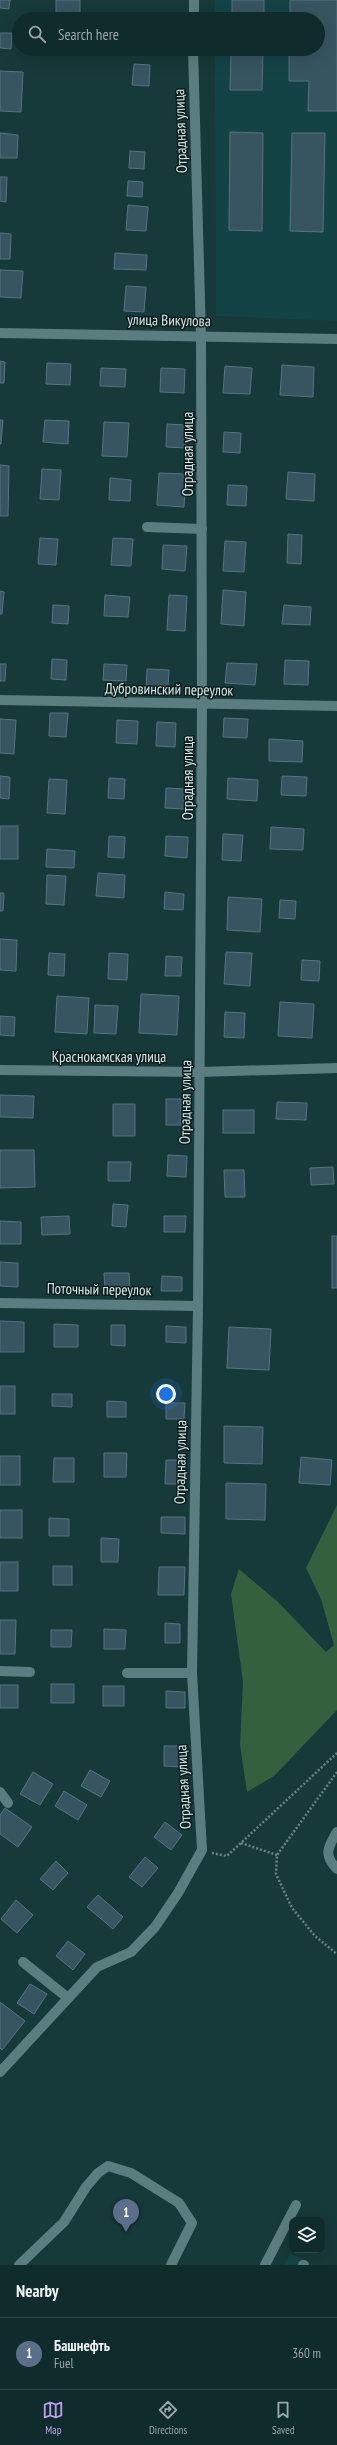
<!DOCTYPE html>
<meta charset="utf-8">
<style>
:root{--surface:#102b2c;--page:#1e3738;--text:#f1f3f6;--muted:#9ca7a9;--line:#304748;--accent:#bca0f2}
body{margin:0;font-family:"PT Sans Narrow",sans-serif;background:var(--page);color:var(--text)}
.controls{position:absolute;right:12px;bottom:12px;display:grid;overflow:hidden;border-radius:8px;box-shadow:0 4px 16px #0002}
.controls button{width:36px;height:36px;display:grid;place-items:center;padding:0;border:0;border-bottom:1px solid var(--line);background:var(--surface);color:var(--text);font:20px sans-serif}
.you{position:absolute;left:166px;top:1394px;width:14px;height:14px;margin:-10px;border:3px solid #fff;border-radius:50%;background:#1a73e8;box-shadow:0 0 0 6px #1a73e833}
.badge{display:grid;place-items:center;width:26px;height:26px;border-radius:50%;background:var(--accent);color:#fff;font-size:13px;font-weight:700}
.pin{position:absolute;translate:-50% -33px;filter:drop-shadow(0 1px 2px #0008)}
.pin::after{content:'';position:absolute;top:21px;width:14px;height:12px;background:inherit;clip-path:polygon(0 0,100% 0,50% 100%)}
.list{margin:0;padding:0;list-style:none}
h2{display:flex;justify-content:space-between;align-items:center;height:52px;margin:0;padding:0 16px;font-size:17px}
h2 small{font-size:13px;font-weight:400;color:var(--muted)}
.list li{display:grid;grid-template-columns:26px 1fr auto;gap:12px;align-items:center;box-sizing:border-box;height:72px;padding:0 16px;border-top:1px solid var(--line)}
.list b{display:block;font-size:15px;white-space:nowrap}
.list p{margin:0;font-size:13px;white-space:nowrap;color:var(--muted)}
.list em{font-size:13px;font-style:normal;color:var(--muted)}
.icon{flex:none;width:22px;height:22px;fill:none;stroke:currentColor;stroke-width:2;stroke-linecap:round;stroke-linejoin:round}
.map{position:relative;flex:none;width:337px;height:2265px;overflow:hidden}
.search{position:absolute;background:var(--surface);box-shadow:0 4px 16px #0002;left:12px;right:12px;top:12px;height:44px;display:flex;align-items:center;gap:10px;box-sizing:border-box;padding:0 14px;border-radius:22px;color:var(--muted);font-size:15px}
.sheet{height:124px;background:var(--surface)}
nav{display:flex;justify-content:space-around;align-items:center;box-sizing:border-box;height:56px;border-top:1px solid var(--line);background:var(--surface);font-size:11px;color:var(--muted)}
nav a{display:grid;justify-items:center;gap:2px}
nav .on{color:var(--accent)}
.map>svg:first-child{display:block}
</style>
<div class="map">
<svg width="337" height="2265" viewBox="0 0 337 2265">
<rect width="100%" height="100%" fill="#16393a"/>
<g fill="#144346">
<polygon points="215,0 337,0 337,321 216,316 215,49 318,49 318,19 215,19"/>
<polygon points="290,2253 314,2265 284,2265"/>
</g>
<polygon fill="#35603e" points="337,1505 337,1710 274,1776 247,1792 240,1745 243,1682 231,1594 239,1569 278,1602 326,1652 334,1645 321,1599 306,1568"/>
<g fill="#375560" stroke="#557480">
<polygon points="0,0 10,0 9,9 0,8"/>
<rect x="56" y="0" width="24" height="19"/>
<rect x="232" y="0" width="32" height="19"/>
<polygon points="290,0 337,0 337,111 308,111 309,81 289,81 289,49 318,49 318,19 290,19"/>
<polygon points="0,33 12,33 11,49 0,48"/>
<polygon points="128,49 149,49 149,52 128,51"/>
<polygon points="231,49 263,49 262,90 230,90"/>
<polygon points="134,64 150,65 149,86 132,85"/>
<polygon points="0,71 23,72 21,112 0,111"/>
<polygon points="230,132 263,133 262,231 229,230"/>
<polygon points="0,133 18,135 17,158 0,158"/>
<polygon points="292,133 325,133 323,232 290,231"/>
<polygon points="130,151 145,152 144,169 129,168"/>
<polygon points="0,177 7,177 6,202 0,201"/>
<polygon points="128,181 143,182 142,197 127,196"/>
<polygon points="128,205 148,207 146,231 126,230"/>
<polygon points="0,233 11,234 10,259 0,259"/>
<polygon points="115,253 147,255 146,270 114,269"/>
<polygon points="0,270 23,271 21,298 0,297"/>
<polygon points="126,286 146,287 144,312 124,311"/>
<polygon points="0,361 5,362 4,383 0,383"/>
<polygon points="47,363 71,364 70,385 46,384"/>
<polygon points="282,365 314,367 313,397 280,395"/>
<polygon points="225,366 252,368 250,394 223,393"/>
<polygon points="101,368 126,369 125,387 100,386"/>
<polygon points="161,368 185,369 184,393 160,392"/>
<polygon points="0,420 3,420 1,444 0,444"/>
<polygon points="45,420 69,421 68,444 43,442"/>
<polygon points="104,422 129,423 127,457 102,456"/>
<polygon points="167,424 186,425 185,448 166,447"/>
<polygon points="224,432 241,433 240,453 223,452"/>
<polygon points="0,465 9,466 8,516 0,516"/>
<polygon points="42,469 61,470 59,500 40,499"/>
<polygon points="288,472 315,474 314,501 286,499"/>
<polygon points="159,473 186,474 184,507 157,505"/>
<polygon points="110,478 131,480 130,501 109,500"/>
<polygon points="228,485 247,486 246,506 227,505"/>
<polygon points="288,534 302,535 301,564 287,563"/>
<polygon points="40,538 58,539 56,565 38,564"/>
<polygon points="113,538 133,539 131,566 111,565"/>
<polygon points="225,541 246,542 244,572 223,571"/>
<polygon points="163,545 187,546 185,571 162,569"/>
<polygon points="223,590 246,592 244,626 221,624"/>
<polygon points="0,591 4,592 2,614 0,614"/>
<polygon points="105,595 130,597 128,617 104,616"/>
<polygon points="169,595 187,596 185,631 167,630"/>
<polygon points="53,605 69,606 68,624 52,623"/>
<polygon points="284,605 311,607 310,625 282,624"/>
<polygon points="52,659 67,660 66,680 51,679"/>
<polygon points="285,660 309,661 308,685 284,684"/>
<polygon points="227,663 257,664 255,685 225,683"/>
<polygon points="0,664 6,664 5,681 0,681"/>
<polygon points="104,664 127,665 126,681 103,680"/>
<polygon points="147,669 169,670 168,688 146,687"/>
<polygon points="50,713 68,713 66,737 49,736"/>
<polygon points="224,718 248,719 247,738 223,737"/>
<polygon points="0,719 16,720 14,754 0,753"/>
<polygon points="117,720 138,721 137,744 116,743"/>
<polygon points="157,722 176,723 175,747 156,746"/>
<polygon points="269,739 303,741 302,762 269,761"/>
<polygon points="0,776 10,777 9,799 0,798"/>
<polygon points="282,776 307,777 306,796 281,795"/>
<polygon points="109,778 125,779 124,799 108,798"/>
<polygon points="228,778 258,780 257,801 227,799"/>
<polygon points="49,779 67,780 65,814 47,813"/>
<polygon points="166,788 185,789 184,809 165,808"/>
<rect x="0" y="826" width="18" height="33"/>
<polygon points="271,827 304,829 303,850 270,849"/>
<polygon points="223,834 243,835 241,861 222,860"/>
<polygon points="109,836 125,837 124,858 108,857"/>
<polygon points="166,836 188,837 187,858 165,856"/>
<polygon points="47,849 75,851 74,868 46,867"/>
<polygon points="98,873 125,875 124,898 96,896"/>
<polygon points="47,875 66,876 64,905 46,904"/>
<polygon points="165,892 184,894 183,910 164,909"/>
<polygon points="0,893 4,893 3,911 0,911"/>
<polygon points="228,897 262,899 260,932 227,930"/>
<polygon points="280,900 296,901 295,919 279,918"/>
<polygon points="0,939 17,940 16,971 0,970"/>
<polygon points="226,952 252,953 250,986 224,984"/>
<polygon points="49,953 65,954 64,976 48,975"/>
<polygon points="109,953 128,954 127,980 108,979"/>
<polygon points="166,956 182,957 181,976 165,976"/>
<polygon points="302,960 320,961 319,981 301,980"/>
<polygon points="141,994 179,996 177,1035 139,1033"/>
<polygon points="57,996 89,998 87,1034 55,1032"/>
<polygon points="280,1002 314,1004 312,1038 278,1036"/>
<polygon points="95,1005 118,1006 116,1034 94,1033"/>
<polygon points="225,1012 245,1013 244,1038 224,1037"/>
<polygon points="0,1016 15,1017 14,1036 0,1035"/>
<polygon points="0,1095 34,1096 33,1118 0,1117"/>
<rect x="166" y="1099" width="15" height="26"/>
<polygon points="277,1102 307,1103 306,1120 276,1119"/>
<rect x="113" y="1104" width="22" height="32"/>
<rect x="223" y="1110" width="31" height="23"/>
<polygon points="0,1150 34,1150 35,1187 0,1188"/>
<polygon points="168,1155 187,1156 186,1177 167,1176"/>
<polygon points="108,1162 131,1162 130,1181 108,1181"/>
<polygon points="333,1167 334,1184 311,1185 310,1168"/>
<polygon points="224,1170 244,1170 245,1197 225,1197"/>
<polygon points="113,1204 128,1205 126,1227 112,1226"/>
<polygon points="69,1216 70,1234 42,1235 41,1217"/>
<polygon points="164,1216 186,1216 185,1232 164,1232"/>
<polygon points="0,1221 21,1222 21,1244 0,1244"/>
<rect x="332" y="1236" width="5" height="52"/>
<polygon points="0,1262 18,1263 18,1287 0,1286"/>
<polygon points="104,1273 129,1273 130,1292 105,1292"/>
<polygon points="162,1276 182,1277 182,1291 161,1291"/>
<polygon points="0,1321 24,1322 24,1352 0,1352"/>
<polygon points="54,1324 78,1325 78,1347 54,1347"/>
<polygon points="111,1325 125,1325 125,1346 111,1345"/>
<polygon points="166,1326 186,1327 186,1343 166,1342"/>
<polygon points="229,1327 271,1329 269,1370 227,1368"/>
<rect x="0" y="1386" width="15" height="28"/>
<polygon points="52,1394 72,1394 72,1407 52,1406"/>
<polygon points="107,1401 126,1402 126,1417 107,1417"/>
<polygon points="166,1403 185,1403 184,1419 166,1419"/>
<polygon points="224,1426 263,1427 262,1464 224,1463"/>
<polygon points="104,1453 127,1453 126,1477 104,1477"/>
<rect x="0" y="1456" width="20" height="29"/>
<polygon points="301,1457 332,1460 330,1485 299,1483"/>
<polygon points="54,1458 74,1458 74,1482 53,1482"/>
<polygon points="166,1460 181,1460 181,1484 165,1484"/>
<polygon points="226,1483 266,1484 265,1520 226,1519"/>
<rect x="0" y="1510" width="22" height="28"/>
<polygon points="161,1517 185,1517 185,1534 161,1533"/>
<polygon points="49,1518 69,1519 69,1536 49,1536"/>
<polygon points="101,1538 119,1539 118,1562 101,1562"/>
<rect x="0" y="1562" width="18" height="29"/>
<rect x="53" y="1566" width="19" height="19"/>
<polygon points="159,1567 185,1567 184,1595 158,1595"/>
<polygon points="0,1620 16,1620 15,1654 0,1654"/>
<polygon points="165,1623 180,1624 180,1643 165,1643"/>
<polygon points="104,1629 126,1630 125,1649 104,1649"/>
<polygon points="51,1630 72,1630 71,1647 51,1647"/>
<rect x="51" y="1684" width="23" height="19"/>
<rect x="0" y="1685" width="18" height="23"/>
<rect x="103" y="1686" width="21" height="20"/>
<polygon points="166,1691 185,1692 185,1708 166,1708"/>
<polygon points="164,1746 183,1746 183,1767 164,1766"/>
<polygon points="90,1770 110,1781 101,1797 81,1786"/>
<polygon points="33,1772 53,1784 40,1805 20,1794"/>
<polygon points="64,1791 87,1805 78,1820 55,1806"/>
<polygon points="5,1808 32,1827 18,1847 0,1834 0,1815"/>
<polygon points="165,1822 182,1835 171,1850 154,1837"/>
<polygon points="145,1857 158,1868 142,1887 129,1877"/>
<polygon points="56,1861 68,1873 53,1890 40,1879"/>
<polygon points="98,1895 123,1917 113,1929 87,1907"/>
<polygon points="16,1900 33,1915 17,1933 1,1919"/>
<polygon points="68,1941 85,1954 73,1970 56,1956"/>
<polygon points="30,1984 47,1994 34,2014 17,2003"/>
<polygon points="0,2002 25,2021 2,2050 0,2048"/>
</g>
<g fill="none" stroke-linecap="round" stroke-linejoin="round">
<g stroke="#688585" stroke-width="2.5" stroke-dasharray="2 2" stroke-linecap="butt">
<polyline points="337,1772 277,1855 276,1874 292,1908 315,1936 337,1954"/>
<polyline points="241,1843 277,1855"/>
<polyline points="212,1853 227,1856 337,1753"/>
</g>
<g stroke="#5a7e7f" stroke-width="10">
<polyline points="194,19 194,0"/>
<polyline points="0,333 337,339"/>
<polyline points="147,527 202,529"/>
<polyline points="0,700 337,706"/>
<polyline points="0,1070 200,1072 337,1068"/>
<polyline points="0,1303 198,1306"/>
<polyline points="0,1671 30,1672"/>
<polyline points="127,1673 192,1673"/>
<polyline points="0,1792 8,1803"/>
<path d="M337 1832C328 1847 323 1855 337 1869"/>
<polyline points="23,1962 68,1998"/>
<polyline points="0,2072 97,1967 131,1952 155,1927 178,1893 202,1850 192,1673 198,1306 202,705 201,336 193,49"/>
<polyline points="19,2265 64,2222 86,2187 98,2173 108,2166 131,2173 179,2203 192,2223 171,2265"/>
<polyline points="265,2265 296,2205"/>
<polyline points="303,2265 304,2265"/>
</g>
</g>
<g text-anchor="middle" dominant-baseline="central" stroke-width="3" stroke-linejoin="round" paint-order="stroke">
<g font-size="15" fill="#d5e8e8" stroke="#0f1d1e">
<text transform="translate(180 131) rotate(-92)">Отрадная улица</text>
<text transform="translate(169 320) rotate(1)">улица Викулова</text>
<text transform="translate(187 454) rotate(-90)">Отрадная улица</text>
<text transform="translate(169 689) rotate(1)">Дубровинский переулок</text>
<text transform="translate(187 778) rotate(-90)">Отрадная улица</text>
<text x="109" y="1056">Краснокамская улица</text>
<text transform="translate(185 1102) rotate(-89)">Отрадная улица</text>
<text transform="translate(99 1289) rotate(1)">Поточный переулок</text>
<text transform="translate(180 1462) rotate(-89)">Отрадная улица</text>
<text transform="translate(183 1787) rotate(-93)">Отрадная улица</text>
</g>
</g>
</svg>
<div class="controls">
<button><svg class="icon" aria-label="layers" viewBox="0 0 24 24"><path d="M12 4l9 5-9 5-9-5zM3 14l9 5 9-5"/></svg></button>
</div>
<div class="you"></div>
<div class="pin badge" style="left:126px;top:2232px;background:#5c6f8a">1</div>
<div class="search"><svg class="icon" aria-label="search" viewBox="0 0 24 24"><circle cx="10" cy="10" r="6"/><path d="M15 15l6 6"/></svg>Search here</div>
</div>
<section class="sheet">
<h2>Nearby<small></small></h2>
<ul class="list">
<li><span class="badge" style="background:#5c6f8a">1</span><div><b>Башнефть</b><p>Fuel</p></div><em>360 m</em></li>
</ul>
</section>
<nav>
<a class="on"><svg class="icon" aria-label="map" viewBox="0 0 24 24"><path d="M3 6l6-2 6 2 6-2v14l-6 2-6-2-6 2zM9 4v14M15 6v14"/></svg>Map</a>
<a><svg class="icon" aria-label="directions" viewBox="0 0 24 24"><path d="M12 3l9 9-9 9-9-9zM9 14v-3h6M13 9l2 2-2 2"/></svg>Directions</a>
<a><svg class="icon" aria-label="saved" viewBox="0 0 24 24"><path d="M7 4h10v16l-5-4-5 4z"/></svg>Saved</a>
</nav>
